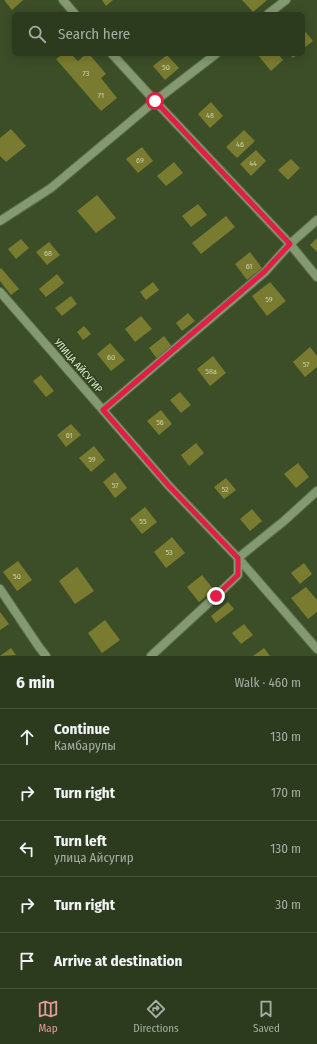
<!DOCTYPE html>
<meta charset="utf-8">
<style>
:root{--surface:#2c3a1e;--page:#344127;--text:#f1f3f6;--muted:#a6ada4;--line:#48543c;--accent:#e69b98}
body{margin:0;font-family:"Fira Sans Condensed",sans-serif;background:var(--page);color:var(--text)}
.stop{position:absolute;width:12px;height:12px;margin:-9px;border:3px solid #e11d48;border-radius:50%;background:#fff}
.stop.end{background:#e11d48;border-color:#fff;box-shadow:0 1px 4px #0008}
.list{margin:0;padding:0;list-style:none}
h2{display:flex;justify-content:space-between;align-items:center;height:52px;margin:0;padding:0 16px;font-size:17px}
h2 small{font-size:13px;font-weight:400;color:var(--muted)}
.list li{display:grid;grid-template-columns:26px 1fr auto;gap:12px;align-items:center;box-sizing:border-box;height:56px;padding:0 16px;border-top:1px solid var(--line)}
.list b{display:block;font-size:15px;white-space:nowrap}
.list p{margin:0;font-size:13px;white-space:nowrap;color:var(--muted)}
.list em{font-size:13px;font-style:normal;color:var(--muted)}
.icon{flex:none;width:22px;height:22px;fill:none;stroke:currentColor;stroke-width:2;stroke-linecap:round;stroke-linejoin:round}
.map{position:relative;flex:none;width:317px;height:656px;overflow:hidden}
.search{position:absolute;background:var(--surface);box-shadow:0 2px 10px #0003;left:12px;right:12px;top:12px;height:44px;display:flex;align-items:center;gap:10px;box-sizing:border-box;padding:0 14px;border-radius:6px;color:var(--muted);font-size:15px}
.sheet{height:332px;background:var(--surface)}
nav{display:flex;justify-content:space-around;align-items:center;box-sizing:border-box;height:56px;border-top:1px solid var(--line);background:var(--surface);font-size:11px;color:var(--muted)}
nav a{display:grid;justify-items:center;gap:2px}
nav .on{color:var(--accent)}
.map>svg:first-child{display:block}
</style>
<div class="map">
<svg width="317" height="656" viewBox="0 0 317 656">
<rect width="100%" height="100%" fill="#3b4e28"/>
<g fill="#797c30">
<polygon points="4,0 23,0 12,10"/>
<polygon points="102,0 113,0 106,6"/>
<polygon points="242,0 267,0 253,12"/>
<polygon points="303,29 313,41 303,49"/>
<polygon points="63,54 71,54 78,61 86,54 89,54 106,74 101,78 117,98 101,111 56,59"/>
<polygon points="257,54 278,54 283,60 271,71"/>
<polygon points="289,54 298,54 293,58"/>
<polygon points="167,55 179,68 165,80 153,66"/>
<polygon points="211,102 223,116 210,128 198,114"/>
<polygon points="11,129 26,146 6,162 0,156 0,138"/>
<polygon points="244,130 255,141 237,158 226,147"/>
<polygon points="142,147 153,161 138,173 126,159"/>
<polygon points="256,150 266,161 251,176 240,164"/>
<polygon points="291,159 300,168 288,180 278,170"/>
<polygon points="174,162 183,173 166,186 157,176"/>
<polygon points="97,195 116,218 96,233 77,211"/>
<polygon points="198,204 207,215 191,227 182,216"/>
<polygon points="226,216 235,227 201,254 192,243"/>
<polygon points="317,238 317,252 310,245"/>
<polygon points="21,239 29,248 16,259 8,249"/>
<polygon points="49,242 60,255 47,265 36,252"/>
<polygon points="250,252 262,268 247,280 235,264"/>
<polygon points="1,268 19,289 11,295 0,281 0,269"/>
<polygon points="57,274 64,283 46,297 39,289"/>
<polygon points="153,282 159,290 146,300 140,292"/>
<polygon points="270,282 286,301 267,316 252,296"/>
<polygon points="71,296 77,304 62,316 55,308"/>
<polygon points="188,313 195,321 182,331 176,323"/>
<polygon points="141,316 152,329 135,342 125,329"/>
<polygon points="84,326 91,334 83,340 77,332"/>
<polygon points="164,336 173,348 158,360 149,348"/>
<polygon points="110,343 125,360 111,371 97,354"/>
<polygon points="310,347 317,356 317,367 305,377 293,362"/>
<polygon points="213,356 226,373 210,386 197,369"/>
<polygon points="41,375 54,391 46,397 33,381"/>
<polygon points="180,392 191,405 181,413 170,400"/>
<polygon points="161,410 172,424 159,435 147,421"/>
<polygon points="71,424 81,435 66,447 57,435"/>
<polygon points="196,443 204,453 189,466 181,455"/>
<polygon points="94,446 105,460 91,472 79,458"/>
<polygon points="298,463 309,477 296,488 284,474"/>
<polygon points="115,472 127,488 115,498 103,482"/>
<polygon points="226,478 236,490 224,499 214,487"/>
<polygon points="145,507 157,522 142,534 130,519"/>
<polygon points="252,509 262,521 250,531 240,519"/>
<polygon points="172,537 185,553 166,568 154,552"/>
<polygon points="18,561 32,580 17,591 3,572"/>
<polygon points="304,563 312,574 300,584 291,573"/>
<polygon points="77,567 94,591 75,604 59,581"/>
<polygon points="202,575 214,590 199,602 187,587"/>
<polygon points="306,587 317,600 317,612 308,619 291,598"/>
<polygon points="228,602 234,609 216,623 211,616"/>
<polygon points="0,612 9,624 0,630"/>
<polygon points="105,620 120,640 102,653 88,633"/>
<polygon points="244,624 253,635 241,644 232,633"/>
<polygon points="11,648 16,655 0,656"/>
<polygon points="264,648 270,656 253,656"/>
</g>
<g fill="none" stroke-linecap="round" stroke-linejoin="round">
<g stroke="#5b6c4a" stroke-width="10">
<g id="minor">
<polyline points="268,14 286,0"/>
<polyline points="0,221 51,188 155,101 216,54"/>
<polyline points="0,292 169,486 238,558 317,649"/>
<polyline points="103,410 265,272 290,244 317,220"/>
<polyline points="0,589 39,647 46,656"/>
<polyline points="151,656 216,596 238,575 238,558 284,521 317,491"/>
</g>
</g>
<g stroke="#5b6c4a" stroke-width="10">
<g id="tertiary">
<polyline points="63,0 75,14"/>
<polyline points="112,54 155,101 290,244 317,277"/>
</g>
</g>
<use href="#minor" stroke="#839970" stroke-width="8"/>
<use href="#tertiary" stroke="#839970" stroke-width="8"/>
</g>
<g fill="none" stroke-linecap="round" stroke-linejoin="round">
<polyline stroke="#e11d48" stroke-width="5" points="155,101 290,244 264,272 103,410 169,486 238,558 238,575 216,596"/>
</g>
<g text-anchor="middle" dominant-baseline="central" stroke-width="3" stroke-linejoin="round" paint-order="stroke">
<g font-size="8" fill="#c7d1ad">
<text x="166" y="67">50</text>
<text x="86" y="73">73</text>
<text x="101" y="95">71</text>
<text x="210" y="115">48</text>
<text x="240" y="144">46</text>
<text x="140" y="160">69</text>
<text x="253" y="163">44</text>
<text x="48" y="253">68</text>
<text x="249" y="266">61</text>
<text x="269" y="299">59</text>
<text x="111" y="357">60</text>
<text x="306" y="364">57</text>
<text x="211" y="371">58а</text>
<text x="160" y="422">56</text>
<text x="69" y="435">61</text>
<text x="92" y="459">59</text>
<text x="115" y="485">57</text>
<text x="225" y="489">52</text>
<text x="143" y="521">55</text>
<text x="169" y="552">53</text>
<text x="17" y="576">50</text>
</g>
<g font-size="10" fill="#e1edd7" stroke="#30431e">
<text transform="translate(78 366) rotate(49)">УЛИЦА АЙСУГИР</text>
</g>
</g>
</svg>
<div class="stop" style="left:155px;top:101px"></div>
<div class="stop end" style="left:216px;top:596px"></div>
<div class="search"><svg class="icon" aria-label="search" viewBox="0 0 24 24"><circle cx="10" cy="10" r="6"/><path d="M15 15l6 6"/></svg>Search here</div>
</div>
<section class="sheet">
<h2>6 min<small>Walk · 460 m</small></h2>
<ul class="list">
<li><svg class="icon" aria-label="ahead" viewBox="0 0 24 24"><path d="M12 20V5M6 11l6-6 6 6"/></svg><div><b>Continue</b><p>Камбарулы</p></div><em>130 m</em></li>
<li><svg class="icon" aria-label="right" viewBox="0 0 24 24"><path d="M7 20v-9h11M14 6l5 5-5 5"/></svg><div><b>Turn right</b></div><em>170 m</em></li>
<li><svg class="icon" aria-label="left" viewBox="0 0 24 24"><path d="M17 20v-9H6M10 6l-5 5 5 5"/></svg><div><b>Turn left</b><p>улица Айсугир</p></div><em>130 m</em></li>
<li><svg class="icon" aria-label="right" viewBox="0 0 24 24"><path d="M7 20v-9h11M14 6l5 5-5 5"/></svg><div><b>Turn right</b></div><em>30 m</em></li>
<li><svg class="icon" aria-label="arrive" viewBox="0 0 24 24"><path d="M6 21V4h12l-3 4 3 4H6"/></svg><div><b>Arrive at destination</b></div></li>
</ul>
</section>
<nav>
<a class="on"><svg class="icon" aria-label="map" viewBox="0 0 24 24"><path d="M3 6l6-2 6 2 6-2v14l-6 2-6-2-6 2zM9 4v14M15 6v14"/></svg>Map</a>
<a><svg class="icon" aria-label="directions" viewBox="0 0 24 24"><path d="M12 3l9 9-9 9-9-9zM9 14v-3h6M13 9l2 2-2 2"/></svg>Directions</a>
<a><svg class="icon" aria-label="saved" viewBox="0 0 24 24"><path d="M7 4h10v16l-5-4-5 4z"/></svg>Saved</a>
</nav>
